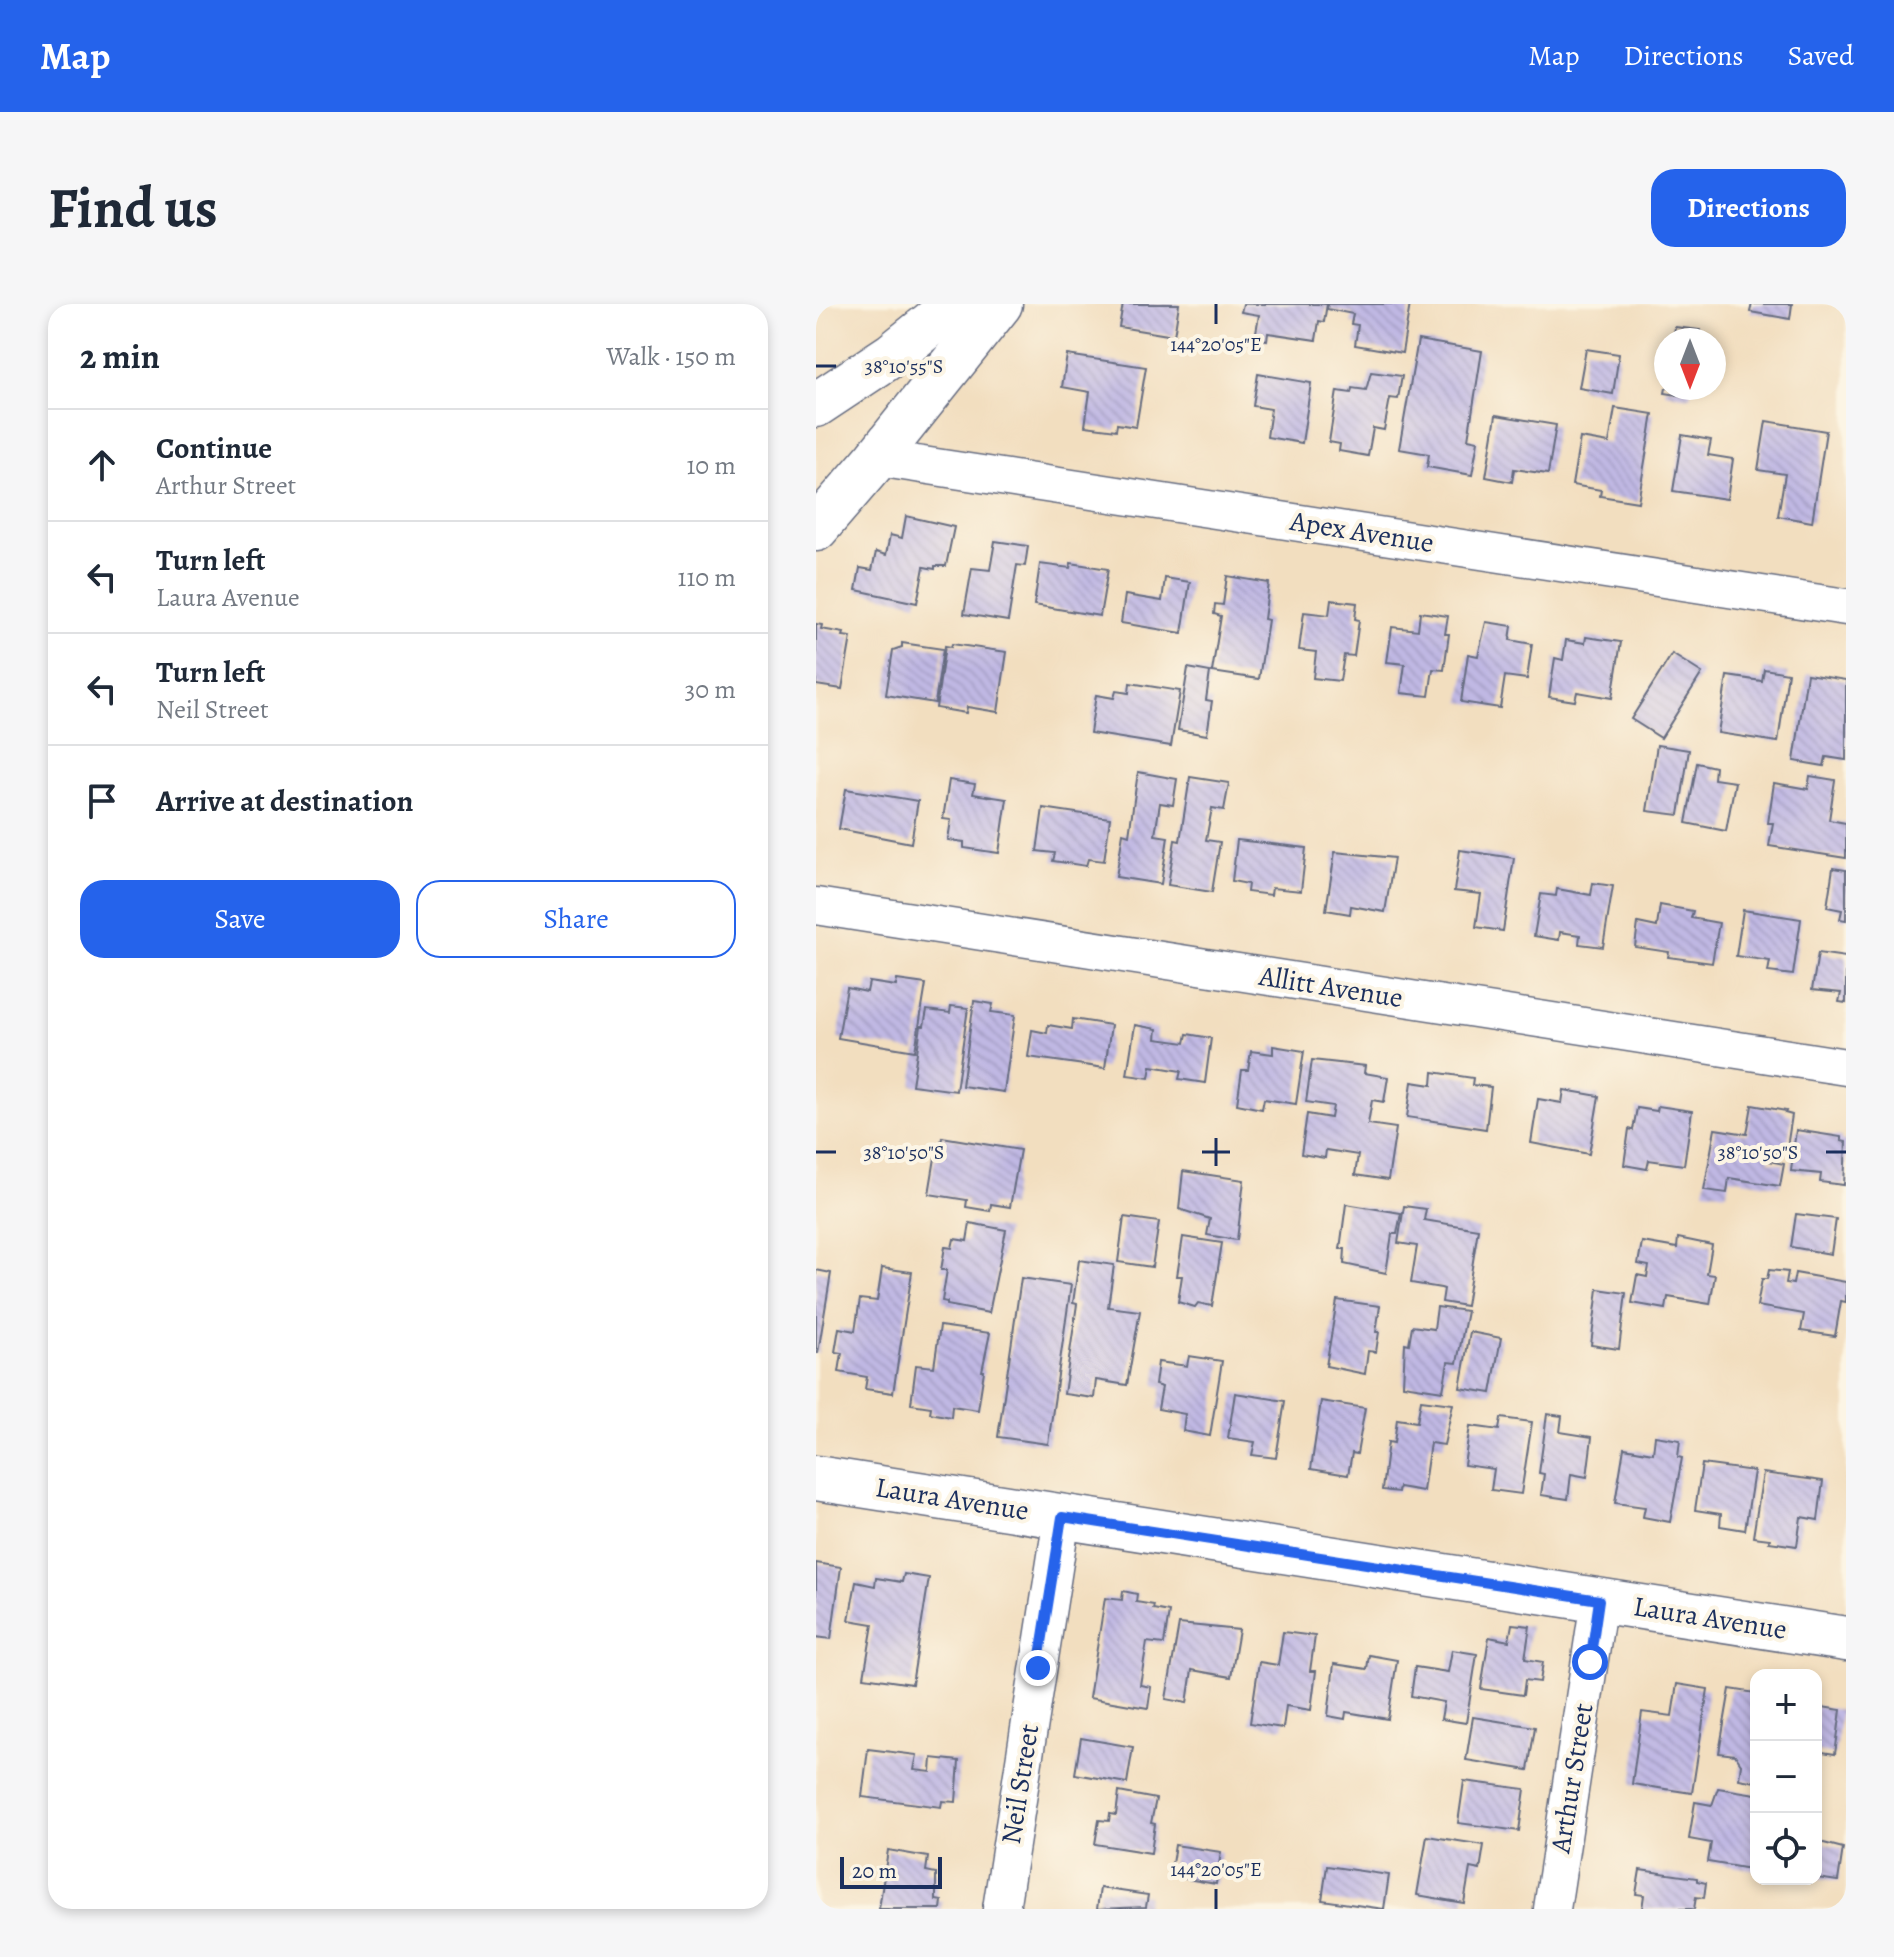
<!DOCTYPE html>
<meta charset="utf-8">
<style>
:root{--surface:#fff;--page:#f6f6f7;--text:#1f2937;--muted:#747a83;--line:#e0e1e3;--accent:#2563eb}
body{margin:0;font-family:Alegreya,serif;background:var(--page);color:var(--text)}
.controls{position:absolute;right:24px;bottom:24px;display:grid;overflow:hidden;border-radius:16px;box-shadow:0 4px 12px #0003}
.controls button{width:72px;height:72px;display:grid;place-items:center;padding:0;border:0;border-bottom:2px solid var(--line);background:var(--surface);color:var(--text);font:40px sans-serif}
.compass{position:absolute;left:838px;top:24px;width:72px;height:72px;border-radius:50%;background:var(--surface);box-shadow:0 4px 12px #0003;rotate:180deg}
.scale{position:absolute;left:24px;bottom:20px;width:102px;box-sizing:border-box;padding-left:8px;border:4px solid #1b2f5e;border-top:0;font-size:22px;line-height:28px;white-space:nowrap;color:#1b2f5e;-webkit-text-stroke:6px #fcf5e5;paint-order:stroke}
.stop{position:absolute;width:24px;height:24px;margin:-18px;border:6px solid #2563eb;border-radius:50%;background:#fff}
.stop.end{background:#2563eb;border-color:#fff;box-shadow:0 2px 8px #0008}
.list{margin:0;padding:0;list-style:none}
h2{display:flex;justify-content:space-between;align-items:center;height:104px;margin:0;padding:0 32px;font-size:34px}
h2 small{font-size:26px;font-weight:400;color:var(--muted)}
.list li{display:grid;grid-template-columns:52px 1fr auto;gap:24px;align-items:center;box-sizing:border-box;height:112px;padding:0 32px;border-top:2px solid var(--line)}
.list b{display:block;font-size:30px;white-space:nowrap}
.list p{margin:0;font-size:26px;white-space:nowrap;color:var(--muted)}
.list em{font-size:26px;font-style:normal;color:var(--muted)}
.actions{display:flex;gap:16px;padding:24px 32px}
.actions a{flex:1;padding:18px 0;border:2px solid var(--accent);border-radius:24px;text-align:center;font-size:28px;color:var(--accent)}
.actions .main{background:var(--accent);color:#fff}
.icon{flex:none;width:44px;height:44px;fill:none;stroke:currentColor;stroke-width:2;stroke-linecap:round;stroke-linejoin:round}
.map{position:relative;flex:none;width:1030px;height:1605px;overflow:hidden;border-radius:24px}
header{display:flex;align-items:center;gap:48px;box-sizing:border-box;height:112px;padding:0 40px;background:var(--accent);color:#fff}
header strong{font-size:38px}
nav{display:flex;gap:44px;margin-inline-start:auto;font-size:28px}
.intro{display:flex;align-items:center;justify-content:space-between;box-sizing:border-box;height:192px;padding:0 48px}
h1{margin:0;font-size:56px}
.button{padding:20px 36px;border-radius:24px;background:var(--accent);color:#fff;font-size:28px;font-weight:700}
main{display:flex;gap:48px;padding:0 48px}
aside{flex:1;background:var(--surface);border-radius:24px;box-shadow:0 4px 12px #0003}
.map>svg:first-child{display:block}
</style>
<header>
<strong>Map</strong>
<nav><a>Map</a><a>Directions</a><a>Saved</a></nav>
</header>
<div class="intro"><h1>Find us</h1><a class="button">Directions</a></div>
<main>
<aside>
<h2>2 min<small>Walk · 150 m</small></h2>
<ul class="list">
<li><svg class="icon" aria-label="ahead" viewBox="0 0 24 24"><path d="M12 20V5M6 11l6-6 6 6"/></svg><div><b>Continue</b><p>Arthur Street</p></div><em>10 m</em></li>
<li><svg class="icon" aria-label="left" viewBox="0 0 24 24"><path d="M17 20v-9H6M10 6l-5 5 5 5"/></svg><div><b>Turn left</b><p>Laura Avenue</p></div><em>110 m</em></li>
<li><svg class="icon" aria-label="left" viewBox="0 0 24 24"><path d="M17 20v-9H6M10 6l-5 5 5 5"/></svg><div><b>Turn left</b><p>Neil Street</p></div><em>30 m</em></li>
<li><svg class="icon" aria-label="arrive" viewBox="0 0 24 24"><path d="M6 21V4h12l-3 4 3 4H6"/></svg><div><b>Arrive at destination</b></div></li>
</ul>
<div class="actions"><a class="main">Save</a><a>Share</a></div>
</aside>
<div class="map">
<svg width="1030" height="1605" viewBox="0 0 1030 1605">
<defs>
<pattern id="building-back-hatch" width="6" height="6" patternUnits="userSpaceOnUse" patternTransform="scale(2)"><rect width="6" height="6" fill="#c0b8e3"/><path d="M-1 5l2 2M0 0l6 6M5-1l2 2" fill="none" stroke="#a49ec5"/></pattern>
</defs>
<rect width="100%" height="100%" fill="#fcf5e5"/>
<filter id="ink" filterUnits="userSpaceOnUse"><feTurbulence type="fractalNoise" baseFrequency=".0125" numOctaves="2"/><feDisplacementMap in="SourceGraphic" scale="16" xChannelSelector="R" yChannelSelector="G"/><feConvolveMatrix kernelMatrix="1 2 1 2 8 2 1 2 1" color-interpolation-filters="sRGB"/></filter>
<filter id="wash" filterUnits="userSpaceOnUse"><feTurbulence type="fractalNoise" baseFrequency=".006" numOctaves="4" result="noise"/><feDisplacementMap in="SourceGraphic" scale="32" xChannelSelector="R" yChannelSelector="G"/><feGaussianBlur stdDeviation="1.8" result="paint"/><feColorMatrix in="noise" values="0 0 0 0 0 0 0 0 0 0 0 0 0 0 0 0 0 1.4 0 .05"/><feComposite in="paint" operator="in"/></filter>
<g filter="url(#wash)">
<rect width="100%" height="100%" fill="#f2debf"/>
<g id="blocks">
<g fill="url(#building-back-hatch)">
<polygon points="307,0 363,0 358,32 303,23"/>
<polygon points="427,0 511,0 508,18 503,17 500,36 452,29 451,36 439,34 443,11 425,8"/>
<polygon points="512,0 594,0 586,49 539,41 542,21 535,20 537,10 511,5"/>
<polygon points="936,0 976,0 974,15 934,8"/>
<polygon points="859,23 884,26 882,36 857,36"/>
<polygon points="602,36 666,47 652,135 662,137 656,171 611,163 613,150 583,145"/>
<polygon points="770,45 803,50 797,90 763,84"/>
<polygon points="251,51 330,63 320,123 301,120 300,126 269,122 274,88 246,83"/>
<polygon points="555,68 586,72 582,95 574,94 568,126 557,124 552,152 523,147 524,140 513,138 521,87 535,89 536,84 550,86"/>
<polygon points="442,70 495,79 486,139 451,133 455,105 437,102"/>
<polygon points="850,84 875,84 874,93 849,89"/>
<polygon points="799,104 837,110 822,198 784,192 785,186 756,181 764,134 793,139"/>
<polygon points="680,111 740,121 732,170 698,165 696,178 670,173"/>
<polygon points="950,117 1010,127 996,218 962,212 969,170 942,166"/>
<polygon points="866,131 895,136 892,151 917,155 911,195 857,187"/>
<polygon points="90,212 138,223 130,262 119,262 119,265 108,263 101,299 40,286 44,264 56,266 60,248 70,251 74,231 86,234"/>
<polygon points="179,237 212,242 209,262 201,261 192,317 148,310 156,264 174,266"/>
<polygon points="255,259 292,265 284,312 218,301 224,260 254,264"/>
<polygon points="411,272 453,279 448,315 452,316 443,375 396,368 405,312 398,310 399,300 407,301"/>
<polygon points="349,274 374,278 366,329 305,319 309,291 346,297"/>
<polygon points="515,296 541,299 539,315 543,316 538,352 528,351 524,377 497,374 500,348 483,346 488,308 513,311"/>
<polygon points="604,308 632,312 629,330 633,330 628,366 617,365 613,392 585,389 589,360 571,358 576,323 602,326"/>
<polygon points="670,318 696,322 694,336 716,340 711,375 689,372 684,404 645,398 652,350 662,352"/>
<polygon points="0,320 6,321 5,325 28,329 27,332 35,333 26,385 0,381"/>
<polygon points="770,333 805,338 796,394 761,388 759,397 733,393 739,354 747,356 750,336 769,339"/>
<polygon points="86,339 127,345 119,399 70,391 77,346 86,343"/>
<polygon points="136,340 191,348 182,408 151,403 150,409 120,404 129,342 135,343"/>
<polygon points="856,350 886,369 845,434 815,415"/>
<polygon points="372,364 394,368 390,396 396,397 391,431 362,426"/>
<polygon points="948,365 972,369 962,438 902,429 911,372 946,377"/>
<polygon points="991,370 1030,376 1030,456 1010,453 1008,462 978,457"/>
<polygon points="314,379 364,387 355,442 274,429 280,391 298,394 300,387 313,389"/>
<polygon points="841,441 873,446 863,511 831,507"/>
<polygon points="881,459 899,463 898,475 919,478 910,527 870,519"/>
<polygon points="322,468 361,475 357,501 344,499 339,531 352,533 345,580 300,573 307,529 313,531"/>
<polygon points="994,472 1019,476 1013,516 1030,519 1030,554 953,542 957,519 952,519 958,479 992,485"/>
<polygon points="374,473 413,479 408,506 396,504 390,536 404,538 396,588 352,581 359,536 364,537"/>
<polygon points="133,476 159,480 157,490 191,495 183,549 148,544 148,538 132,536 135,516 127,515"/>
<polygon points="30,485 102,497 95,539 23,525"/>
<polygon points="227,504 294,514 288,557 272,555 270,562 237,557 239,549 221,547"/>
<polygon points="421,536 490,544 485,587 456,584 455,591 431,588 432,580 416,577"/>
<polygon points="644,546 698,554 687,627 660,623 665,590 638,587"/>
<polygon points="519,548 578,554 569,608 535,602 534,610 510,606"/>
<polygon points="1017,564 1030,566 1030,616 1024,615 1026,606 1011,603"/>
<polygon points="777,579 797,582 787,643 763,640 764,631 744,628 743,636 718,632 725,590 740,592 741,585 775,591"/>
<polygon points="844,601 877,607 875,614 903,619 896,659 852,653 853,648 819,643 822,619 841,623"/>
<polygon points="927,606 985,615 977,671 952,668 954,657 920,652"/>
<polygon points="1002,649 1030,653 1030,699 1023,698 1025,689 996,686"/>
<polygon points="81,676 110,680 99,747 22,734 31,684 51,688 53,678 80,682"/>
<polygon points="158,697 177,700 175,708 199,711 188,788 146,782"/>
<polygon points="135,702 152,704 140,787 96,781 105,722 108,722 111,706 134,709"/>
<polygon points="257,715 295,721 289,764 212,753 216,726 231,729 232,721 256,725"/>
<polygon points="319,721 341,725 340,735 369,739 371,730 395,734 389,779 363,775 365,767 335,762 333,774 311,771"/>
<polygon points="457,742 488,747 480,800 448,795 446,805 421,800 426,766 432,766 435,747 457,750"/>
<polygon points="496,756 549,762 548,769 572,773 568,798 556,796 552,820 580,824 572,876 539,871 542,851 510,846 509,854 485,850 491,810 515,814 517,802 490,798"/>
<polygon points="617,768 657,774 656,781 675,783 670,825 591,813 596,778 616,781"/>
<polygon points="748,786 783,792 773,850 715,839 722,795 746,799"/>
<polygon points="936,801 970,807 969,809 976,811 970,850 955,848 953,857 968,860 964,882 913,874 911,889 888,886 899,825 931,830"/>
<polygon points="842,802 876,807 868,861 833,856 831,865 808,861 813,825 817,826 821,804 841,807"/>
<polygon points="980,826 1025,833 1025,837 1030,838 1028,881 1004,878 1005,870 975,867"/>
<polygon points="126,833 204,846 194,903 175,900 174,907 150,903 151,896 113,890 119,854 123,855"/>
<polygon points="367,867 428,876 421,936 391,931 394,915 363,905"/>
<polygon points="530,900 585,909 581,930 576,930 570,969 528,960 529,945 524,945"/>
<polygon points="588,902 610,905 608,916 662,925 650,1002 626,998 628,985 625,984 595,979 601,942 582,939"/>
<polygon points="980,910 1020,915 1015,950 975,943"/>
<polygon points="308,913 343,918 336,963 302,958"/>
<polygon points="154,919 190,926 173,1009 131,1001 131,998 126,997 131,966 125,966 129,943 136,944 138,935 151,937"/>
<polygon points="367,933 406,939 396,1002 382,999 379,1003 362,998 366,972 361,972"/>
<polygon points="862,934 896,941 891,970 899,971 894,1000 852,993 850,1005 816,999 821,971 831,973 833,962 822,960 826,938 861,944"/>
<polygon points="263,956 298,961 292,1003 324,1007 311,1081 280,1076 278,1094 248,1090 261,1000 257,999"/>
<polygon points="66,964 96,968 77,1089 49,1085 51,1073 23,1068 26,1049 19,1048 23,1024 39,1027 44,995 61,997"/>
<polygon points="0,966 15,969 2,1049 0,1049"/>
<polygon points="953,966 972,968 970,979 977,980 979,969 1030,978 1030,998 1025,997 1019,1032 985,1027 988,1010 941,1002 946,975 951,975"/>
<polygon points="205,974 255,981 232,1140 182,1133"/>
<polygon points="782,985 810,989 803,1045 775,1041"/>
<polygon points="521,996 564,1002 560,1028 563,1028 560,1048 552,1047 549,1070 510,1062"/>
<polygon points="621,1003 651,1007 641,1059 632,1058 627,1087 587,1081 589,1039 593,1040 596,1022 618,1025"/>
<polygon points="124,1022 174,1029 166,1067 168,1067 162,1106 136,1102 135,1113 114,1109 115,1103 95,1100 100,1061 118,1063"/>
<polygon points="654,1028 685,1034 675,1089 644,1084"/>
<polygon points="373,1052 406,1057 394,1132 367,1127 369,1110 342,1105 346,1083 339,1081 342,1058 371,1062"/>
<polygon points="419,1089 469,1097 460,1154 436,1151 439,1138 412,1134"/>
<polygon points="605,1096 637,1100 628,1141 614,1139 607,1187 583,1183 582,1188 566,1186 572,1138 578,1139 581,1115 601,1118"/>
<polygon points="505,1097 549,1104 541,1150 536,1149 532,1171 495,1165"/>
<polygon points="731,1110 746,1112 744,1128 776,1133 771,1173 755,1170 752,1195 725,1191 728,1170 723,1169"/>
<polygon points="685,1114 716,1118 705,1190 675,1186 678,1165 648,1161 654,1122 683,1126"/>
<polygon points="839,1132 864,1136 862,1153 866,1154 854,1218 827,1213 829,1203 799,1199 808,1144 837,1149"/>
<polygon points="886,1160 938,1167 929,1226 904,1222 905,1210 879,1206"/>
<polygon points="947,1169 1007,1177 1002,1216 985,1213 981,1242 953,1238 954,1235 937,1233"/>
<polygon points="0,1259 25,1263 15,1335 0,1333"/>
<polygon points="88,1270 113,1274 96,1380 48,1373 57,1320 33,1316 40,1278 59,1282 60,1274 86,1278"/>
<polygon points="307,1287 321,1290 320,1298 338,1301 337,1305 353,1308 348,1340 331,1338 324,1381 335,1383 332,1404 273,1394 289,1294 306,1296"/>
<polygon points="363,1320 423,1326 415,1373 376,1366 371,1399 350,1395"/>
<polygon points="696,1320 714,1322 709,1355 727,1358 724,1378 709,1376 707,1391 665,1385 673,1333 693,1337"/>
<polygon points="467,1328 499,1332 494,1367 500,1367 495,1406 470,1402 467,1424 434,1419 443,1358 462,1361"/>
<polygon points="636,1346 661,1350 650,1419 625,1415 628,1398 595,1392 599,1363 632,1368"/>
<polygon points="553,1351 581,1356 572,1415 530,1408 529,1415 512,1412 518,1360 551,1365"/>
<polygon points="861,1380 892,1385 876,1489 816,1480 826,1408 856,1412"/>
<polygon points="914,1385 940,1389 940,1478 923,1475 925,1460 919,1451 903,1449"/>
<polygon points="1000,1402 1025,1406 1019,1450 1000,1447"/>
<polygon points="657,1413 719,1423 712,1466 650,1456"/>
<polygon points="265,1434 317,1443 311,1479 259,1470"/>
<polygon points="52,1445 101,1451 98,1466 115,1468 116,1454 143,1457 140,1498 126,1497 125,1503 46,1493"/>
<polygon points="648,1477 709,1485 703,1527 642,1519"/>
<polygon points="902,1484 940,1490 940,1566 892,1558 895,1539 873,1535 879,1498 896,1501"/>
<polygon points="303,1488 340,1495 335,1519 339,1520 335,1549 279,1540 283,1516 293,1517 294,1510 300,1511"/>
<polygon points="611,1532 668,1541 664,1566 654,1564 648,1599 601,1591"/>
<polygon points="1000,1537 1027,1544 1022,1577 1001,1574"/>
<polygon points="359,1541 405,1548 400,1580 354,1572"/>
<polygon points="72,1546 112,1553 110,1567 120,1569 120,1596 126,1597 125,1605 63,1605"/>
<polygon points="511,1562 573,1571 568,1605 506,1596"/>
<polygon points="824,1566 881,1574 881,1577 890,1579 888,1594 880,1593 878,1605 826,1605 828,1591 820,1590"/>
<polygon points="284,1584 332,1591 330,1603 281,1605"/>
</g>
</g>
</g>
<g filter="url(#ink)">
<use href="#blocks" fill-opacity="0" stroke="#666c80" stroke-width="2"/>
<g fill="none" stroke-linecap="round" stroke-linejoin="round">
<g stroke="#666c80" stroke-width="39">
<g id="minor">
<polyline points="61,154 1030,303"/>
<polyline points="0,602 1030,763"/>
<polyline points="185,1605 246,1213"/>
<polyline points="736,1605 783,1296"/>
</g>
</g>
<g stroke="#666c80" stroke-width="47">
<g id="tertiary">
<polyline points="0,225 61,154 184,0"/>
<polyline points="0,1174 1030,1335"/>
</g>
</g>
<g stroke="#666c80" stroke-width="47">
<polyline id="trunk" points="0,101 77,50 139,0"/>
</g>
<use href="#minor" stroke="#fff" stroke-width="36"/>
<use href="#tertiary" stroke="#fff" stroke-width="44"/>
<use href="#trunk" stroke="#fff" stroke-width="44"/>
</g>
</g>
<g fill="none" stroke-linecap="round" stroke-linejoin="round" filter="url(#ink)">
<polyline stroke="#2563eb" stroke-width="10" points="222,1364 246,1213 783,1296 774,1358"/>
</g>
<path fill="none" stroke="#1b2f5e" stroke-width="3" d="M400 0V20M0 62H20M400 834V862M0 848H20M386 848H414M1010 848H1030M400 1585V1605"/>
<g text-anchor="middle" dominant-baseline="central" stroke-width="8" stroke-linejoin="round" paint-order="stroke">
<g font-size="28" fill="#1b2f5e" stroke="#fcf5e5">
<text transform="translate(546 228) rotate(9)">Apex Avenue</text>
<text transform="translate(515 683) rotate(9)">Allitt Avenue</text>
<text transform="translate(136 1195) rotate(9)">Laura Avenue</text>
<text transform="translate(894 1314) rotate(9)">Laura Avenue</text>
<text transform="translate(756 1474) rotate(-81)">Arthur Street</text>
<text transform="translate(204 1480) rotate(-81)">Neil Street</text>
</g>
</g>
<g font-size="20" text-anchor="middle" fill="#1b2f5e" stroke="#fcf5e5" stroke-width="8" stroke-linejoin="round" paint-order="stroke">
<text x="400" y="47">144°20'05"E</text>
<text x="88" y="69">38°10'55"S</text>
<text x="88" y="855">38°10'50"S</text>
<text x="942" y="855">38°10'50"S</text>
<text x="400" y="1572">144°20'05"E</text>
</g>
</svg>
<div class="controls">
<button>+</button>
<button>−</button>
<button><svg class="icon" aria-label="locate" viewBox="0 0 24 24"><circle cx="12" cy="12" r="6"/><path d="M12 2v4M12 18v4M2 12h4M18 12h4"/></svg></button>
</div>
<svg class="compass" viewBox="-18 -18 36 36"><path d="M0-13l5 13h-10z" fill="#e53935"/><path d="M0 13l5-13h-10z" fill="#747a83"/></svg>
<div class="scale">20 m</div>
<div class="stop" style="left:774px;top:1358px"></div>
<div class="stop end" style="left:222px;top:1364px"></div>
</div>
</main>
